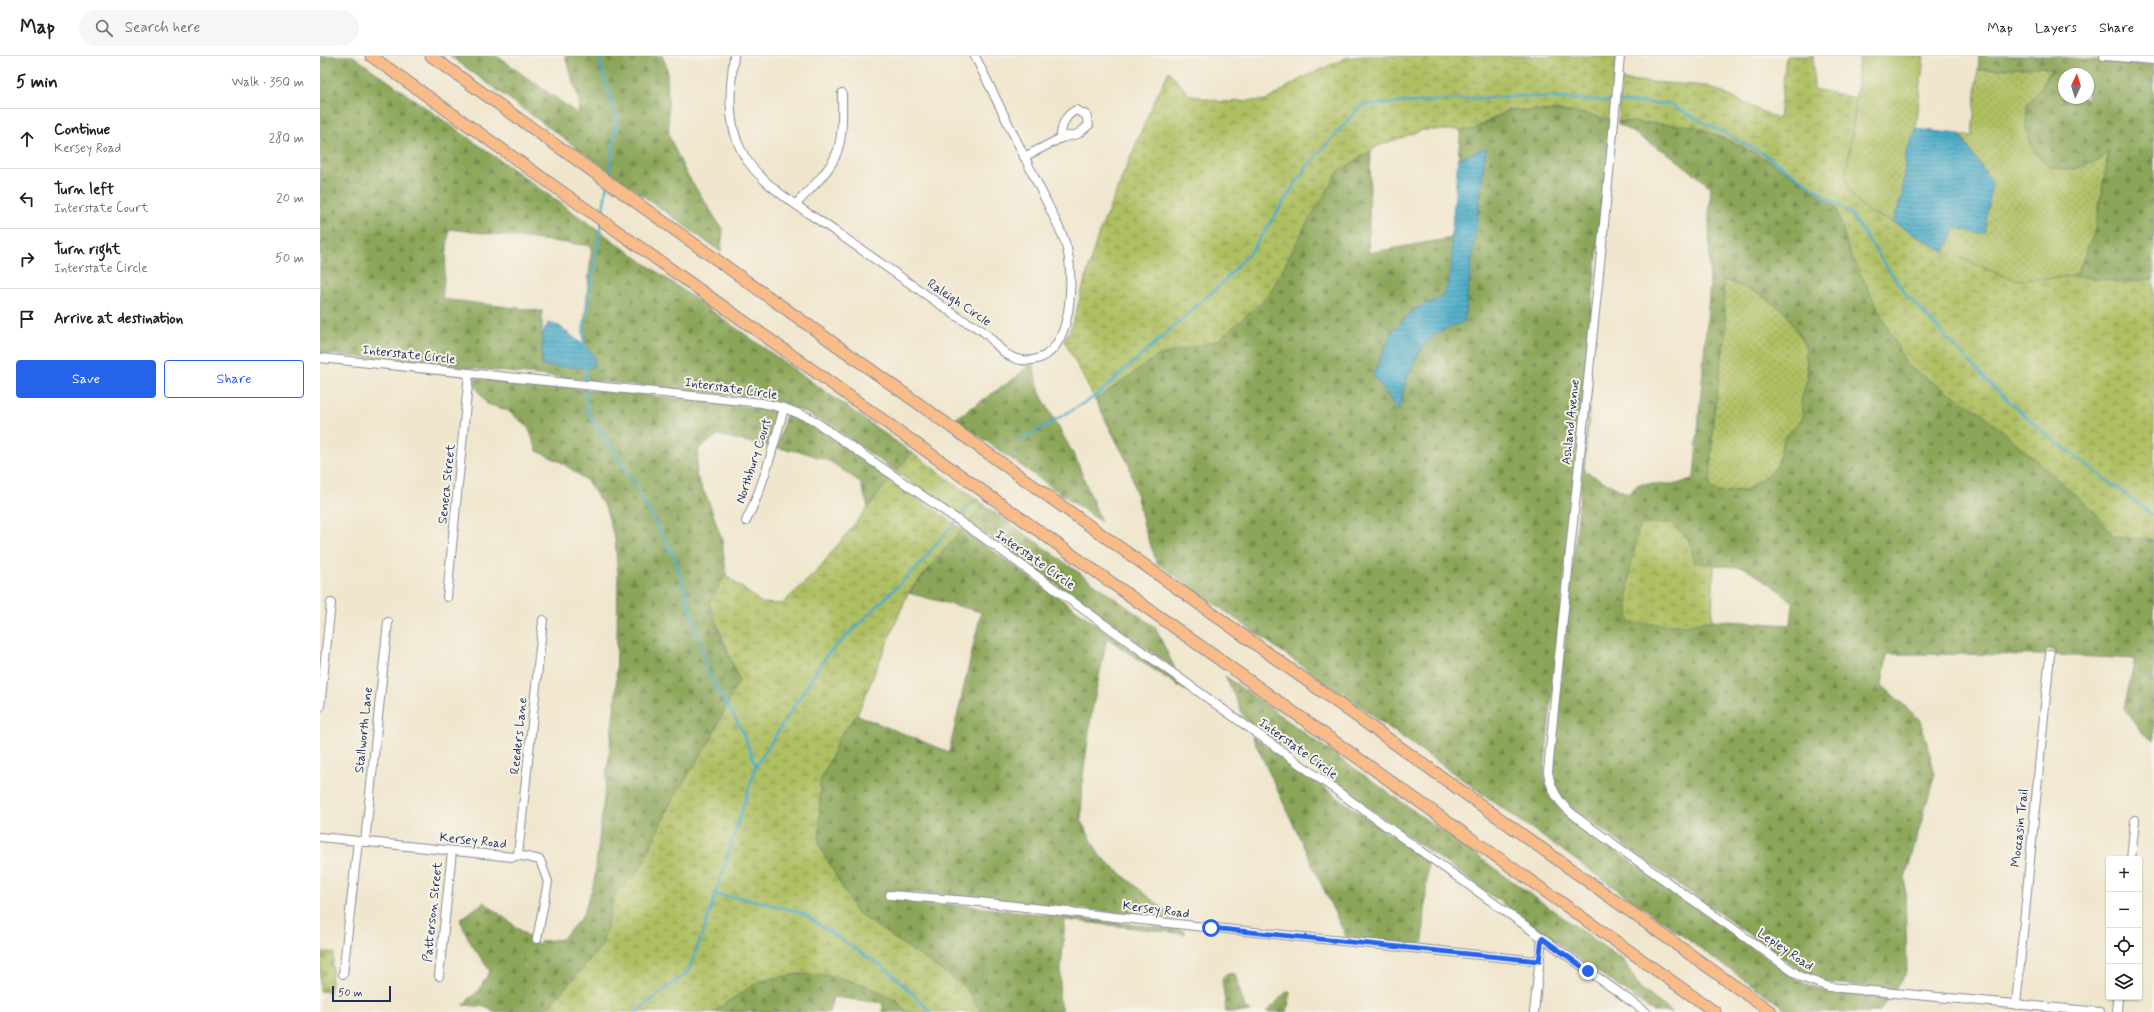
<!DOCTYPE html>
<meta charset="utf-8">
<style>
:root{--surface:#fff;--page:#f6f6f6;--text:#202124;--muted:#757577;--line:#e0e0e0;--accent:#2563eb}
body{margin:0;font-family:Mynerve,sans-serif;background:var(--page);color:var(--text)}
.controls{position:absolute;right:12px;bottom:12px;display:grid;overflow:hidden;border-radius:4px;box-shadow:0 1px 3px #0004}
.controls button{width:36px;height:36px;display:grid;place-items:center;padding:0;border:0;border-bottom:1px solid var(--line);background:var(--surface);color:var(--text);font:20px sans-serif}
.compass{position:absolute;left:1738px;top:12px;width:36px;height:36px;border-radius:50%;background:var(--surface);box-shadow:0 1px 3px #0004;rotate:4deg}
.scale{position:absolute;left:12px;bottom:10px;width:59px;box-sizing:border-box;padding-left:4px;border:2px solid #1b2f5e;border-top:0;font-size:11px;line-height:14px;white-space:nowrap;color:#1b2f5e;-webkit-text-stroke:3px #f7f3e8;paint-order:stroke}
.stop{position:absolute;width:12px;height:12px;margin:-9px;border:3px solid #2563eb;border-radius:50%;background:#fff}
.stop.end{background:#2563eb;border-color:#fff;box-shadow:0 1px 4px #0008}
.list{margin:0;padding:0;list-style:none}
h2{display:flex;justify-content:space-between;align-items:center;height:52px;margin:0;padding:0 16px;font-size:17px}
h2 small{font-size:13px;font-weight:400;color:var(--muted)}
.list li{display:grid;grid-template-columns:26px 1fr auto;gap:12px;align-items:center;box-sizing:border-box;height:60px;padding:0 16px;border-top:1px solid var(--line)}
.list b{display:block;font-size:15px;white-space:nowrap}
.list p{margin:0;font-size:13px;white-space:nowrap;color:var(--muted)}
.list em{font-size:13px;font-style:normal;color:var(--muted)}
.actions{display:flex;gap:8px;padding:12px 16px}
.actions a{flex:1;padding:9px 0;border:1px solid var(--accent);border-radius:4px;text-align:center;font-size:14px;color:var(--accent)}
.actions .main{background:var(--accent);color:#fff}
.icon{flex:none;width:22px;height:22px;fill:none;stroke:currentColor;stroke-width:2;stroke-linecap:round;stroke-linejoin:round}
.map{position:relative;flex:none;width:1834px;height:956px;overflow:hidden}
header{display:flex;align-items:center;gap:24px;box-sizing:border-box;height:56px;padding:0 20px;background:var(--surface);border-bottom:1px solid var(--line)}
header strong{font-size:19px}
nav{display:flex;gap:22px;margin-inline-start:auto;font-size:14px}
.search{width:280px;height:36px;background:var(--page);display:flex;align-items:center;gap:10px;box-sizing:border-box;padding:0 14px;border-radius:22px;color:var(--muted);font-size:15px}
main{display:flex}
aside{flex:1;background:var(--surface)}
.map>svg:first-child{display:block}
</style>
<header>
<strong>Map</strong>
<div class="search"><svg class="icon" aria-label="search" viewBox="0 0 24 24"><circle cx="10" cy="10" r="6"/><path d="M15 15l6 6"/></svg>Search here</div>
<nav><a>Map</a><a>Layers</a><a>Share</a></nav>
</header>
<main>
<aside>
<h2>5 min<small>Walk · 350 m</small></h2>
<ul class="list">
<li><svg class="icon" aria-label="ahead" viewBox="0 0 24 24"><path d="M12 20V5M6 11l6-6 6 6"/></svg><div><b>Continue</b><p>Kersey Road</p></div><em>280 m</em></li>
<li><svg class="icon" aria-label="left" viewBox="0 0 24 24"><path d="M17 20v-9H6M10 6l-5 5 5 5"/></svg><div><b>Turn left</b><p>Interstate Court</p></div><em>20 m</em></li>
<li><svg class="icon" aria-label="right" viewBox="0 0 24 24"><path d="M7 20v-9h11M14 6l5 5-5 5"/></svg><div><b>Turn right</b><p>Interstate Circle</p></div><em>50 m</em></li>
<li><svg class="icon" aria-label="arrive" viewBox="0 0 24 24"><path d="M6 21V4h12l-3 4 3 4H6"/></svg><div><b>Arrive at destination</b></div></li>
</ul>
<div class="actions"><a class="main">Save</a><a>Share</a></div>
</aside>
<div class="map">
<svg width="1834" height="956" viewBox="0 0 1834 956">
<defs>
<pattern id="grass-dots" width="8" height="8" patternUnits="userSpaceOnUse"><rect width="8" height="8" fill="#afbf62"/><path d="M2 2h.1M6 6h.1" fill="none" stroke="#8e9c54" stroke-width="1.8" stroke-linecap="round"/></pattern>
<pattern id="forest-firs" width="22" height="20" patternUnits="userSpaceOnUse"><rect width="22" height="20" fill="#8ba658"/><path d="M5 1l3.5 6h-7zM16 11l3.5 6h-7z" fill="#71884c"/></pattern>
<pattern id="wetland-marsh" width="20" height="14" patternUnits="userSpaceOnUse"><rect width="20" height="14" fill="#afbf62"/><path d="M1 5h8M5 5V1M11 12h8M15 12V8" fill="none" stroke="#8e9c54"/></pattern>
<pattern id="cemetery-stones" width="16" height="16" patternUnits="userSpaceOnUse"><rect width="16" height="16" fill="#afbf62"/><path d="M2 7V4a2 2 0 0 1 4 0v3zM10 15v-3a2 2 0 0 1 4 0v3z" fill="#8e9c54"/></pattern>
<pattern id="water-rules" width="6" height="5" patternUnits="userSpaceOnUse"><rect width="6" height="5" fill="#49acc8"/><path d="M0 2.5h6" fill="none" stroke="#3c8ca6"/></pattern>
</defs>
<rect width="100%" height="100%" fill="#f7f3e8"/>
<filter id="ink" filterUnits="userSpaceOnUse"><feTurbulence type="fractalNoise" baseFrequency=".025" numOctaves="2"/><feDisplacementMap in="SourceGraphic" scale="8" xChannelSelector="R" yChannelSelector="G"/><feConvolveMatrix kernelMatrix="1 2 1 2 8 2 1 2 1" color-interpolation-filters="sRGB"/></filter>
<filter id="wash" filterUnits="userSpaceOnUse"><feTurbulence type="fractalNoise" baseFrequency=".012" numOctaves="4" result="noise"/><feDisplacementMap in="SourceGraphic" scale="16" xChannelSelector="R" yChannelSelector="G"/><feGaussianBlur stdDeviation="0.9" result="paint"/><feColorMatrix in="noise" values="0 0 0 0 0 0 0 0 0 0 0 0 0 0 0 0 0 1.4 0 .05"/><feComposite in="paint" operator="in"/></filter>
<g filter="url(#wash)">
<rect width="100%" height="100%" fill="#f0e6cd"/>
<g fill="url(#grass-dots)" stroke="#657760">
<polygon points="1539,0 1604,0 1596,73 1586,97 1582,140 1573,166 1550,157 1537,146 1529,134 1526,120 1534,67"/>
<polygon points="1722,11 1731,13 1722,31 1707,49 1789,95 1775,174 1756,220 1700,224 1683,220 1625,196 1636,171 1658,178 1646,86 1639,78 1652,80 1658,14"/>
<polygon points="1402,223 1441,238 1467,257 1485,289 1488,321 1481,345 1483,363 1465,381 1456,412 1428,433 1402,437 1390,433 1393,363 1406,274"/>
</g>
<g fill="url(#forest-firs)" stroke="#536a5b" fill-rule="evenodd">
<path d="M0 0H33L592 397 576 416C531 384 498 355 442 342L0 297ZM129 173 272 190 265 261V291L272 296 275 305 222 310V255L122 243Z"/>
<polygon points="130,0 177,0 258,58 259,44 245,0 342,0 347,12 349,80 365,115 403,174 401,196"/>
<path d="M1659 0H1727L1834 9V223L1806 227 1756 220 1775 174 1789 96 1777 105 1752 114 1730 111 1715 97 1706 74 1707 48 1722 31 1731 13 1722 11 1658 14ZM1744 18H1768V42H1744Z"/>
<path d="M1188 54 1240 55 1268 58 1291 64 1224 716 1230 741 1244 758 1479 925 1508 936 1569 941 1559 956H1470L837 507 825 474 809 409 775 344 838 300 898 284 983 174 1018 115 1051 95 1048 197 1131 182 1132 204 1129 228 1119 243 1095 253 1053 319 1079 355C1083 329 1094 295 1116 278 1123 273 1135 269 1144 265L1166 92 1138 103 1141 74H1153Z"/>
<path d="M1298 65 1374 70 1422 90 1468 116 1516 151 1529 195 1587 310 1662 357 1776 457 1794 481 1834 484V685L1822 677 1804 652 1815 603 1734 599V594L1726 593V599L1567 598 1562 629 1601 665 1615 718 1585 823 1587 916 1575 933 1509 927 1483 917 1249 750C1240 739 1234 730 1232 716L1271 332 1264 415 1308 438 1318 428H1357L1374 422 1390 226 1389 158 1391 131 1349 98 1298 68ZM1403 223 1440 238 1466 257 1485 289 1488 321 1481 345 1483 362 1465 381 1456 412 1428 433 1402 437 1390 433 1393 363 1406 274ZM1370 486 1374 507 1425 512 1455 531 1473 547 1471 569 1392 564 1364 569Z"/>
<polygon points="710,308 712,308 720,337 757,405 781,466 635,363 695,322"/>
<polygon points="154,322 394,346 459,355 449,391 398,379 379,393 376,419 390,449 402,484 406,517 397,571 419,624 391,683 351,746 319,815 295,838 281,891 229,950 219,956 172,956 169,951 143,949 159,934 170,915 150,886 140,864 164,846 213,884 212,886 219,888 221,885 242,883 262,861 274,827 296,638 298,521 295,483 285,451 267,425 241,406 217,395 208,371 187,354 167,348 156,331"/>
<polygon points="466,358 500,373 571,423 548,451 540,426 511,406 483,396 457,392"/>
<polygon points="663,448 835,571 855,613 648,466"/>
<polygon points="642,473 863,630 866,635 787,582 772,655 763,720 761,764 780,800 855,863 650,841 566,834 566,843 649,850 863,874 866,878 745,864 739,939 742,956 662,956 644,930 536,856 499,789 500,726 521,678 537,659 629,696 661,556 588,537"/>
<polygon points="905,620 1304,905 1320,932 1352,956 1334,956 925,663"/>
<polygon points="932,680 1108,806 1103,887 1094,888 1026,881"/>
<polygon points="907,917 915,918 925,951 931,956 906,956 902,923"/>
<polygon points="477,918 508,919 539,927 577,943 586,956 562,956 563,947 513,941 509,956 393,956 439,925"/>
<polygon points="968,934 971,937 967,956 947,956"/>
</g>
<g fill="url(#wetland-marsh)" stroke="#657760">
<polygon points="1044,0 1296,0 1291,64 1268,58 1240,55 1188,54 1152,74 1103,74 1058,90 1019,115 983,174 948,241 898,284 838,300 775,344 744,284 752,270 777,182 830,54 849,15 869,39 903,46 947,44 980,23 1026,2"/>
<polygon points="1466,0 1493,0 1494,33 1536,42 1526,120 1529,134 1537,146 1550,157 1581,169 1615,191 1683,220 1700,224 1756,220 1806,227 1834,223 1834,484 1794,481 1776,457 1662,357 1587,310 1529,195 1516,151 1468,116 1422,90 1374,70 1298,65 1302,24 1388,30 1459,63"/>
<polygon points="592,397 663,448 648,466 576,416"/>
<polygon points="571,423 642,473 588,537 537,659 521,678 500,726 499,789 536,856 644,930 662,956 586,956 576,943 539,927 508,919 477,918 439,925 393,956 219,956 229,950 281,891 295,838 319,815 351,746 391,683 419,624 389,547 406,518 407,520 442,547 462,548 495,517"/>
<path d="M1352 467 1370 486 1374 506 1394 509 1392 564 1364 569 1309 567C1305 533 1312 501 1320 469Z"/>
</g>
<polygon fill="url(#cemetery-stones)" stroke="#657760" points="0,895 14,897 10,936 0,935"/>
<g fill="url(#water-rules)" stroke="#326e93">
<polygon points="1596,73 1639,78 1672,126 1665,176 1658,178 1636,171 1625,196 1573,166 1582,140 1586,97"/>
<path d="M1166 92 1144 266C1135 269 1123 273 1116 278 1093 296 1083 328 1079 355L1053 319 1072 276 1095 253 1119 243 1129 228 1132 204 1131 182 1138 103Z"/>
<polygon points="228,267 239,270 272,296 275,305 272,312 222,310 223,277"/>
</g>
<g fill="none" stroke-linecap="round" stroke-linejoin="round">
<g stroke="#49acc8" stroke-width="2.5">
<polyline points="278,0 297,65 288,122"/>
<polyline points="282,160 287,129"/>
<polyline points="264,292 263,275 281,168"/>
<polyline points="265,309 267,355 309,418 356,505 389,619 422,674 436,710"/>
<polyline points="699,385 776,340 900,229 933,193 987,110 1042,49 1197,40 1349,48 1444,98 1530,157 1584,236 1672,330 1722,375 1834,460"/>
<polyline points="395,839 429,843 482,857 570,916 611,956"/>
<polyline points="316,956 368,916 385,871 436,710 506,600 597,511 652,446"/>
</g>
</g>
</g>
<g filter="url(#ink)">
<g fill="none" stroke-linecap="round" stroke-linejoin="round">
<g stroke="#868a96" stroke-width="10">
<g id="minor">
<path d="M414 0C410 32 406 66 422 96 440 130 485 154 516 176 558 205 599 234 641 263 648 267 658 271 665 277 677 287 683 301 701 304 751 311 753 235 749 203 747 186 739 172 732 157L655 0"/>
<path d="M1300 0C1279 239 1250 477 1228 716 1232 741 1245 753 1264 767L1481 921 1509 931 1780 956"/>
<polyline points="1784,0 1834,4"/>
<path d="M756 54 766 59 769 69 758 78 741 82C741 70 744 60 756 54Z"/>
<polyline points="704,101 741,82"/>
<path d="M476 148C489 134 507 118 515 101 524 82 522 57 522 37"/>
<polyline points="0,302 442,347 464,352 490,362 661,480 1326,956"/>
<path d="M426 465C444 429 453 391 464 352"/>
<polyline points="127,541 149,317"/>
<polyline points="0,651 11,547"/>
<polyline points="0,781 193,801 198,799 220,804 228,826 217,883"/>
<polyline points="45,786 68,566"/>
<polyline points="198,799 223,564"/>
<polyline points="1811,803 1815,764"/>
<polyline points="570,839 650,845 875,870 1219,905"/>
<polyline points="23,918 38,785"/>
<polyline points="119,920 132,795"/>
<polyline points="1696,949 1730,598"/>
<polyline points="1214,956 1222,882"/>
<polyline points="1797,956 1798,941"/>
</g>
</g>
<g stroke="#868a96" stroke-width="13">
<g id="highway">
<polyline points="51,0 1395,956"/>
<polyline points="111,0 1451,956"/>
</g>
</g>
<use href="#minor" stroke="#fff" stroke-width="8"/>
<use href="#highway" stroke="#f9bc89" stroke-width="11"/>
</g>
</g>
<g fill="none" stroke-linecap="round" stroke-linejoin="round" filter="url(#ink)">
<polyline stroke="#2563eb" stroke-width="5" points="891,872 1219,905 1222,882 1268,915"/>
</g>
<g text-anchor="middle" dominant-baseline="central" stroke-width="4" stroke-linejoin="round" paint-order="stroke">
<g font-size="13" fill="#1b2f5e" stroke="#f7f3e8">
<text transform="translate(639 247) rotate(34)">Raleigh Circle</text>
<text transform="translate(89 299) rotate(6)">Interstate Circle</text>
<text transform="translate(411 333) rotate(8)">Interstate Circle</text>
<text transform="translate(1251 366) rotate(-84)">Ashland Avenue</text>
<text transform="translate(434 405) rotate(-72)">Northbury Court</text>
<text transform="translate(127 428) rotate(-84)">Seneca Street</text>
<text transform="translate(715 504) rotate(35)">Interstate Circle</text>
<text transform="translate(44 674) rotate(-84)">Stallworth Lane</text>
<text transform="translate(199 680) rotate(-84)">Reeders Lane</text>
<text transform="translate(978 693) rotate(36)">Interstate Circle</text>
<text transform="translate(1700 772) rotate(-84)">Moccasin Trail</text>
<text transform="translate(153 785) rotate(6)">Kersey Road</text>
<text transform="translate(836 854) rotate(7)">Kersey Road</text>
<text transform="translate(113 856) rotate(-84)">Patterson Street</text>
<text transform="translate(1465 894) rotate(34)">Lepley Road</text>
</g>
</g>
</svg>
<div class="controls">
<button>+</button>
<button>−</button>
<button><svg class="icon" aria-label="locate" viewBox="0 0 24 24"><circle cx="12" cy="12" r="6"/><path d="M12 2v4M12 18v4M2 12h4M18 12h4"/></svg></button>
<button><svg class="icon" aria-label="layers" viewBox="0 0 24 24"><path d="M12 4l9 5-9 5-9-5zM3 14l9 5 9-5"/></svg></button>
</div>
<svg class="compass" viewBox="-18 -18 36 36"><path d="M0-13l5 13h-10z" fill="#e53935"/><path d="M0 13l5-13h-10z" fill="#757577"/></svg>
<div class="scale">50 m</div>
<div class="stop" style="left:891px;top:872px"></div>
<div class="stop end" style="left:1268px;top:915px"></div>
</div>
</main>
